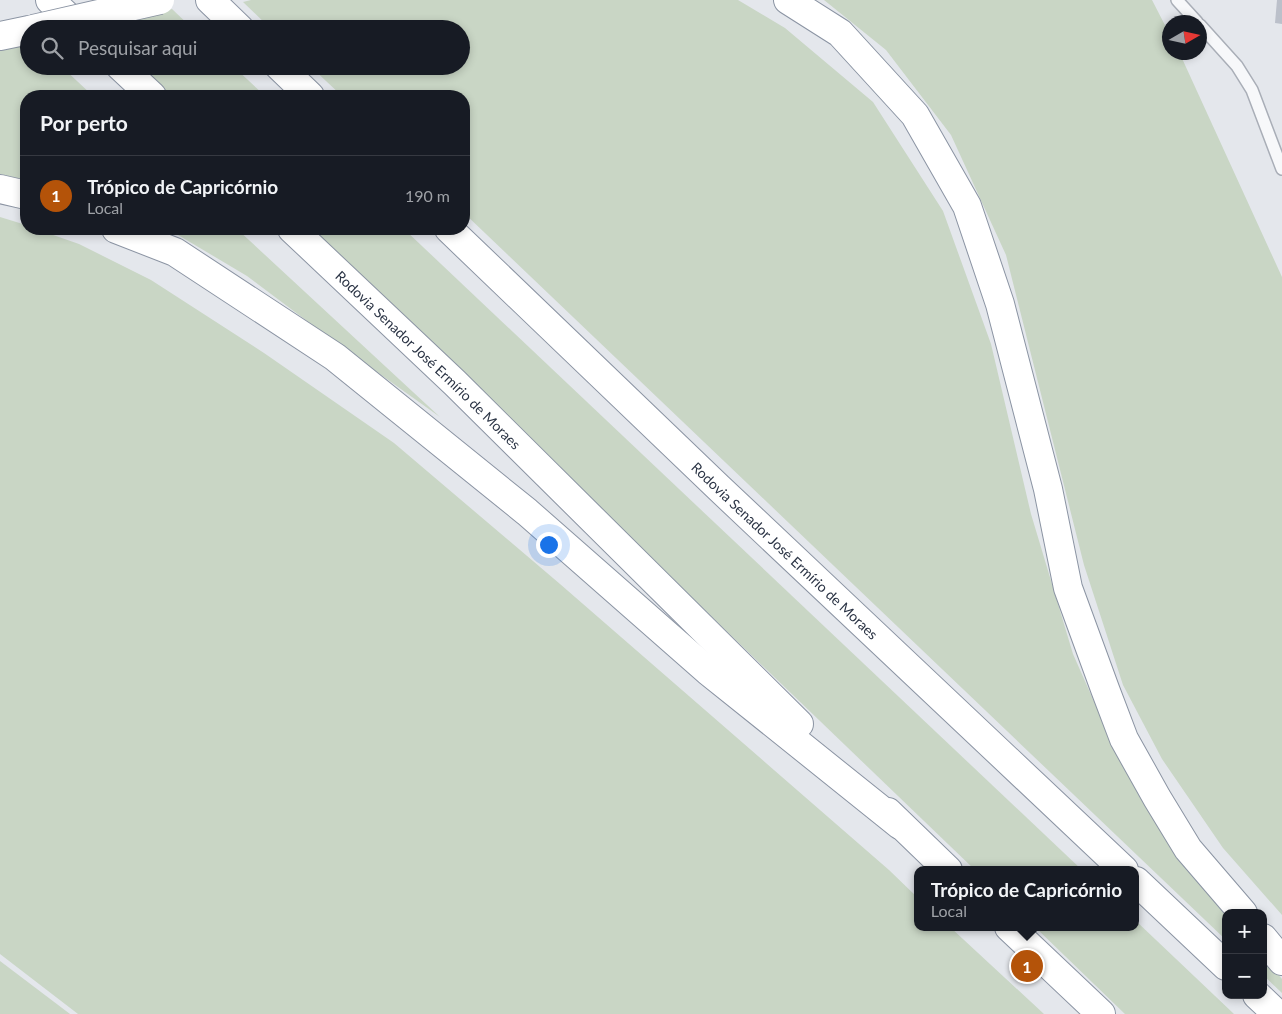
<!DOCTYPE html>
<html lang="pt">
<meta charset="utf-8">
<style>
:root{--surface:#171b24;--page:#242831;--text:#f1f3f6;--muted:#9ea1a6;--line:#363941;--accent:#b45309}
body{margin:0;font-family:Lato,sans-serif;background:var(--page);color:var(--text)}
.controls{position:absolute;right:15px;bottom:15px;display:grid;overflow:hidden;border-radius:10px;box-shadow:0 2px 8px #0003}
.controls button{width:45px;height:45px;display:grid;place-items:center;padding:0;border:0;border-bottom:1px solid var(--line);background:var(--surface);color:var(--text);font:25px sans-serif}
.compass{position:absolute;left:1162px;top:15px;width:45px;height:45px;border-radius:50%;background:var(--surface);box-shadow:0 2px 8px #0003;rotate:81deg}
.you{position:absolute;left:548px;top:544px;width:18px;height:18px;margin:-12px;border:4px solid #fff;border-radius:50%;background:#1a73e8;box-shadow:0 0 0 8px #1a73e833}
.badge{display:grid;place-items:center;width:32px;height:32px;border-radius:50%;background:var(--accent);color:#fff;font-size:16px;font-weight:700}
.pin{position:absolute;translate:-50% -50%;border:2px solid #fff;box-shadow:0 1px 5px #0006}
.popup{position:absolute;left:914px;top:866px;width:225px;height:65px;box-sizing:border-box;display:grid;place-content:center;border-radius:10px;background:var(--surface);filter:drop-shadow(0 1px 4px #0005);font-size:16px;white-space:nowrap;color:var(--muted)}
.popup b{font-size:19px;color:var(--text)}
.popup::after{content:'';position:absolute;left:50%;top:100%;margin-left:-10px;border:10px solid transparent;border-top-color:var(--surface)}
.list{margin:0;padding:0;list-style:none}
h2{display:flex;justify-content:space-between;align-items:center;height:65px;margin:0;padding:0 20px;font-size:21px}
h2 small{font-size:16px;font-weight:400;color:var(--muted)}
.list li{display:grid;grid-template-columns:32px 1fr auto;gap:15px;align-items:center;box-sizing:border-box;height:80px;padding:0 20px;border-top:1px solid var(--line)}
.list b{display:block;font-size:19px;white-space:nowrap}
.list p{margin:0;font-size:16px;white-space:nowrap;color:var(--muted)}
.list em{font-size:16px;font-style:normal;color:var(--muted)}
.icon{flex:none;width:28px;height:28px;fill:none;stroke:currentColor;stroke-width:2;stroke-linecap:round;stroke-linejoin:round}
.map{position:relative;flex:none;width:1282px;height:1014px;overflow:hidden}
.search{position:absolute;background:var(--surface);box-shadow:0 2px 8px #0003;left:20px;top:20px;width:450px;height:55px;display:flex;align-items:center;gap:12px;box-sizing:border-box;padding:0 18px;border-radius:28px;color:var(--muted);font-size:19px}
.panel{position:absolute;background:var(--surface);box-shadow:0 2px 8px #0003;left:20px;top:90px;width:450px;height:145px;border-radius:20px}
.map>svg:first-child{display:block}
</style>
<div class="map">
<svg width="1282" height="1014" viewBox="0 0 1282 1014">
<rect width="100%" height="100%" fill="#e4e7ec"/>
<g fill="#c9d6c5">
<polygon points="251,0 738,0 785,28 873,102 943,211 991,344 1031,514 1073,654 1115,749 1226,913 1226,940 464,213 464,96 342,96 310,66 461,66 461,29 271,29 243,2"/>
<polygon points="824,0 1152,0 1169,33 1170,52 1180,53 1180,54 1282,277 1282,915 1223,848 1162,759 1123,685 1084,565 1006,255 951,135 886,50"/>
<polygon points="172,9 193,29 99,29 97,27"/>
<polygon points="29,39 29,66 61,66 93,96 26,96 26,180 0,174 0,45"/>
<polygon points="139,66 233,66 265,96 170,96"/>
<polygon points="0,217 26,225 26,229 36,229 79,244 151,280 264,353 394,443 560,584 889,870 918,898 918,927 950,927 1044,1014 78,1014 0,954"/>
<polygon points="168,229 237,229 440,417 335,342 247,276"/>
<polygon points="308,229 404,229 1082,870 975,870"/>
<polygon points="1136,921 1234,1014 1125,1014 1035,927 1136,927"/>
<polygon points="1263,956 1282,979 1282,993 1263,975"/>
<polygon points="0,961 70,1014 0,1014"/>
</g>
<polygon fill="#bbc0ca" points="1277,0 1282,0 1282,24 1275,23"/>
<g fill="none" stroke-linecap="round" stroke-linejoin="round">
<g stroke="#a9aeb7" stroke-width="14">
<g id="lane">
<polyline points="1177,0 1197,22"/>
<polyline points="1200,25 1237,66 1252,90 1282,169"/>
</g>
</g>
<g stroke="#8b94a3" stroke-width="30">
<g id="highway">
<polyline points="50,0 81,29"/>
<polyline points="210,0 240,29"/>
<polyline points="788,0 840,33 915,115 967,206 1000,304 1048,489 1068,588 1105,689 1124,739 1157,798 1188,849 1243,913"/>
<polyline points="0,36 29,30"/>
<polyline points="120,66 152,96"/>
<polyline points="279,66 310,96"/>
<polyline points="0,189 26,195"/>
<polyline points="116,229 175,252 335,357 527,512 708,671 900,825"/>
<path id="s1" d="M292 229 455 383 799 724"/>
<path id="s2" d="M449 229 718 487 1124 870"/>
<polyline points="888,812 948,870"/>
<polyline points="1136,881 1226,966"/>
<polyline points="1009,927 1101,1014"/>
<polyline points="1263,938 1282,961"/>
<polyline points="1257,995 1277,1014"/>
</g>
</g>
<use href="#lane" stroke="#f7f8fa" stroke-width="11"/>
<use href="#highway" stroke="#fff" stroke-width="28"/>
<g stroke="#8b94a3" stroke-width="30" stroke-linecap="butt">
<polyline id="highway-bridge" points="33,29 160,0"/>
</g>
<use href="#highway-bridge" stroke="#fff" stroke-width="28"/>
</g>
<g text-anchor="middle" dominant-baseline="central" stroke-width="4.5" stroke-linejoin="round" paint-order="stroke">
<g font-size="14" fill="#2b3445" stroke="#f4f6f9">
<text stroke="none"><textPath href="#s1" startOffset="189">Rodovia Senador José Ermírio de Moraes</textPath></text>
<text stroke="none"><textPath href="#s2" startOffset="465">Rodovia Senador José Ermírio de Moraes</textPath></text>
</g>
</g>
</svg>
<div class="controls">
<button>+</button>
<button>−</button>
</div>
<svg class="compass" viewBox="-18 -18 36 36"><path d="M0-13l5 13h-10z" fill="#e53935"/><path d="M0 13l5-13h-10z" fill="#9ea1a6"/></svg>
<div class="you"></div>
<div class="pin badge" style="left:1027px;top:966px">1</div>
<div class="popup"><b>Trópico de Capricórnio</b>Local</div>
<div class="search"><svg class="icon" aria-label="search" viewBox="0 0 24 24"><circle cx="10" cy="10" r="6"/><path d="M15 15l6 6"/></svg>Pesquisar aqui</div>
<section class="panel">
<h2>Por perto<small></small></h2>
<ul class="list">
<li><span class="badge">1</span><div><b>Trópico de Capricórnio</b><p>Local</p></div><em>190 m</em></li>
</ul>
</section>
</div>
